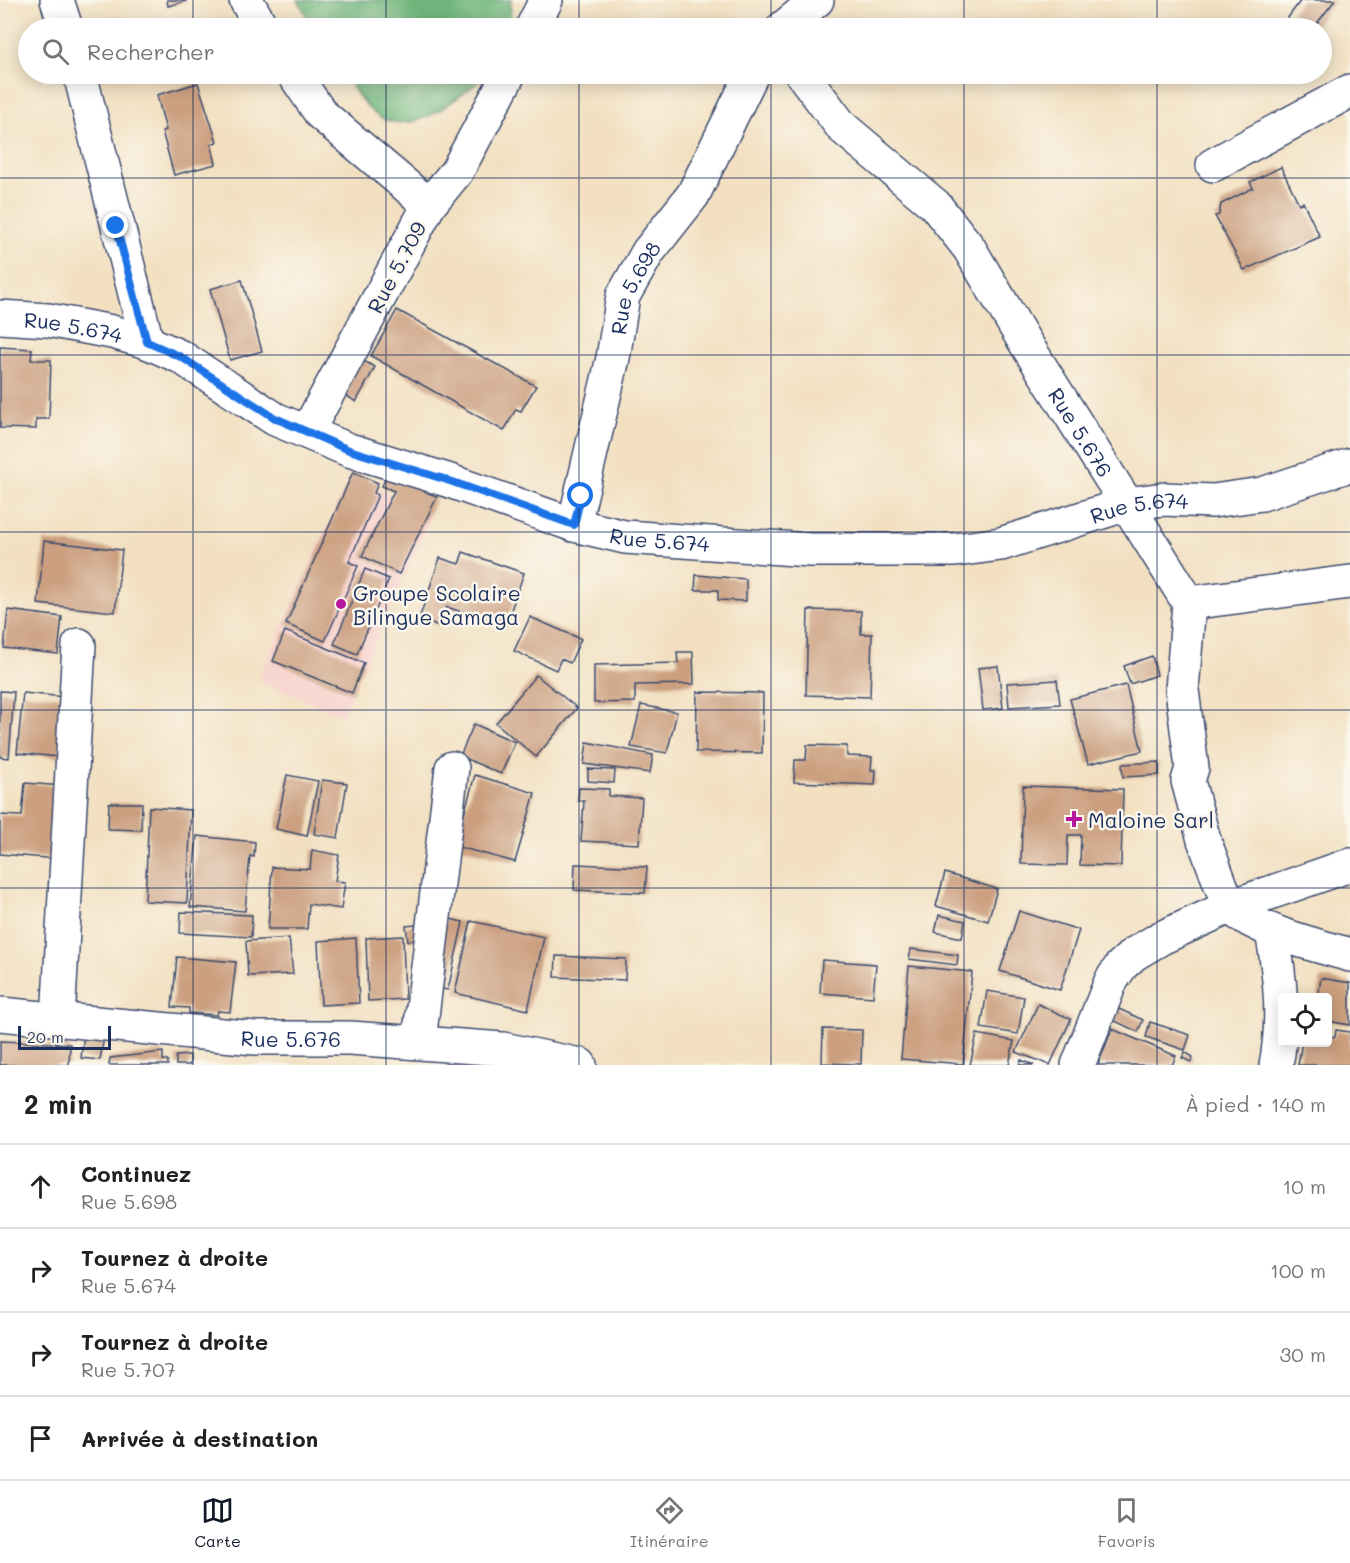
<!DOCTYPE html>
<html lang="fr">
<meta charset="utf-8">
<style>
:root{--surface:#fff;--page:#f6f6f6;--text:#202124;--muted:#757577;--line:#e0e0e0;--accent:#111827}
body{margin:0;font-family:Mali,sans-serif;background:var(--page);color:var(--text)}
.controls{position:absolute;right:18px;bottom:18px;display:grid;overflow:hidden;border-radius:6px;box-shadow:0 3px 15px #0003}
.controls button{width:54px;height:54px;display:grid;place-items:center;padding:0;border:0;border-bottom:2px solid var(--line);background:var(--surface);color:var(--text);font:30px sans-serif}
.scale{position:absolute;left:18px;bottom:15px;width:93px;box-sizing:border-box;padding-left:6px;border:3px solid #1b2f5e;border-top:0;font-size:16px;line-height:21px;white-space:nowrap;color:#1b2f5e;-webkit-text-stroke:4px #fbf7ec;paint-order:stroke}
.stop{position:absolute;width:18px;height:18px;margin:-14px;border:4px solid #1a73e8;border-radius:50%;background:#fff}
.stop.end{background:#1a73e8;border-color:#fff;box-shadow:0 2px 6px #0008}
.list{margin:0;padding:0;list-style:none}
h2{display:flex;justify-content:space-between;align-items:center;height:78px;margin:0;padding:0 24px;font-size:26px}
h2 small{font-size:20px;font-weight:400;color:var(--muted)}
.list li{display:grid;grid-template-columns:39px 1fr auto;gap:18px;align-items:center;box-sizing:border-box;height:84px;padding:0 24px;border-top:2px solid var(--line)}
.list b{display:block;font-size:22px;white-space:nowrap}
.list p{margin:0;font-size:20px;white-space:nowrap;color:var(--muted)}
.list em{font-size:20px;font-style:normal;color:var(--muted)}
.icon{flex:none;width:33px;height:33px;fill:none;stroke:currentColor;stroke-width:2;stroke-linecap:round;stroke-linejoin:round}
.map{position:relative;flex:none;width:1350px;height:1065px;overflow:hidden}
.search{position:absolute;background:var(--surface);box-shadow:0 3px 15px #0003;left:18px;right:18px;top:18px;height:66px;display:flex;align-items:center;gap:15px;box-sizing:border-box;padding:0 21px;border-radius:33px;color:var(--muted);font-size:22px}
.sheet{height:414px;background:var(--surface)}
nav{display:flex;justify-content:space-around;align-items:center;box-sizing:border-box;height:84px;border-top:2px solid var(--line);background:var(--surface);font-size:16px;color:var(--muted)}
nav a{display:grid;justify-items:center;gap:3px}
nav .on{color:var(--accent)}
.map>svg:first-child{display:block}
</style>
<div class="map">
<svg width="1350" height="1065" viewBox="0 0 1350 1065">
<rect width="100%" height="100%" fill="#fbf7ec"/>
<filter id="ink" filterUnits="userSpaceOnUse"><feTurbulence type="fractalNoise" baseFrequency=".0167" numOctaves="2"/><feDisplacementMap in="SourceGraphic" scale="12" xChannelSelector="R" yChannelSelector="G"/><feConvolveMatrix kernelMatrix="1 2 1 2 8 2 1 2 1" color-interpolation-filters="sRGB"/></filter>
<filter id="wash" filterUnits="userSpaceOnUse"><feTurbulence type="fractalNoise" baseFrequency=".008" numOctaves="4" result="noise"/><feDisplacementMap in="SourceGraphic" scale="24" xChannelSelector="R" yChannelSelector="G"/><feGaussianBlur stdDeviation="1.35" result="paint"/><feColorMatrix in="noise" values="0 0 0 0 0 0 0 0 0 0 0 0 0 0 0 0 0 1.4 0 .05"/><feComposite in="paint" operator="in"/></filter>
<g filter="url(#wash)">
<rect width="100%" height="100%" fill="#f2e0c1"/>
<polygon fill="#f7d0cb" points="351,473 431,516 342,716 258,680"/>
<g fill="#70b67b" stroke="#46726c" stroke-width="1.5">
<polygon points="298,0 511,0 510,27 313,28"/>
<path d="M343 74H485L482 79C455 99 420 134 383 119 366 111 354 88 343 74Z"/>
</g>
<g id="blocks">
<g fill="#cb9f7f">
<polygon points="167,0 186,0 186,1 168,6"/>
<polygon points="1301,0 1335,0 1315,26 1319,28 1283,28 1281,27"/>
<polygon points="1322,35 1327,39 1322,47"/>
<polygon points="198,83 217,142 211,144 216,164 174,175 162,131 166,130 157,95"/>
<polygon points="1281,167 1299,204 1303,202 1320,237 1244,270 1215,216 1219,215 1221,204 1253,188 1250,182"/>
<polygon points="242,280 262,351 230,360 210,289"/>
<polygon points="397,310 536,386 521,411 516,409 504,431 371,356"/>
<polygon points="0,347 32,349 31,360 51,360 49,419 36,419 36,429 0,428"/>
<polygon points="358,358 375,367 356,402 339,391"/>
<polygon points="353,472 378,483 374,493 378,495 349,562 358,566 325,641 286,624"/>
<polygon points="388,473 437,497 399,574 362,556 394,491 382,486"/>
<polygon points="44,541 122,550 115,612 38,604"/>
<polygon points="463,552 524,573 505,627 447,607 440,626 419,619 440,558 459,564"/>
<polygon points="365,569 389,579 357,654 334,644"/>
<polygon points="696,575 746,579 746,601 718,600 718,590 695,590"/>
<polygon points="8,610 62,617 58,654 4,648"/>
<polygon points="808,610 861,611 861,634 872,634 870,697 806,695"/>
<polygon points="530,617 581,639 570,663 561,659 556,670 514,651"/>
<polygon points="285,631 364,663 352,693 273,661"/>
<polygon points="677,652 693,652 694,684 635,685 635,702 594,703 594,665 678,663"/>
<polygon points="1152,656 1157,675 1130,684 1124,666"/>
<polygon points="998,666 1003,708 983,710 978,668"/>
<polygon points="536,675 577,708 536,757 496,723"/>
<polygon points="1057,680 1060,704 1009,707 1007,683"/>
<polygon points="1126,685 1142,751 1088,764 1070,699"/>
<polygon points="0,691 14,692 9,758 0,757"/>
<polygon points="697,692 763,693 762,753 696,752"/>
<polygon points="23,693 65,697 59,757 17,753"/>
<polygon points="641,705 677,712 667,753 631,747"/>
<polygon points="474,724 515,742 501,774 460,756"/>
<polygon points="587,742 653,755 650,773 584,764"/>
<polygon points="807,745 847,746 847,756 872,757 871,770 876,770 875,785 794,782 795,760 806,760"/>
<polygon points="1159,762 1159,775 1123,777 1122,764"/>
<polygon points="588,769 615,770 614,783 588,781"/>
<polygon points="287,775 318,781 307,836 276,829"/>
<polygon points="475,775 535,793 515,862 455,846"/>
<polygon points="322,780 347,783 338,838 314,834"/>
<polygon points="25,783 63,786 57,859 0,854 0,815 22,816"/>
<polygon points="1023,786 1123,789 1121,866 1080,865 1081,835 1068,835 1067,865 1021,864"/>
<polygon points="579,788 609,789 609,796 642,798 639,844 581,841 584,801 578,801"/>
<polygon points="109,803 142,803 141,830 108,829"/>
<polygon points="149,807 191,810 187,903 145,901"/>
<polygon points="197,836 255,842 254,857 250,856 245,911 190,907"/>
<polygon points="312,850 339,855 335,881 345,882 341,909 309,904 307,929 268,929 272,867 310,869"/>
<polygon points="575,864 647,867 645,893 574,890"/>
<polygon points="945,873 997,889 988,921 936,906"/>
<polygon points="1019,911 1079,930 1060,990 1000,971"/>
<polygon points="181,912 252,915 251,937 180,933"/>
<polygon points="939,915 965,921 962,938 935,932"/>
<polygon points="446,918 463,922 448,990 431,987"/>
<polygon points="471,921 544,937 528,1010 455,993"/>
<polygon points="415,925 418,939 408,941 406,926"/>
<polygon points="403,936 405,999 368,1001 366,938"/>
<polygon points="289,938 293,974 248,976 246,941"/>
<polygon points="356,938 359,1003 321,1005 318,941"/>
<polygon points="911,949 958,955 957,965 909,959"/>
<polygon points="556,956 626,959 625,980 555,977"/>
<polygon points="177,957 236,962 230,1012 218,1011 217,1015 189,1013 189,1008 172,1007"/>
<polygon points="822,960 876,964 873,997 820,993"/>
<polygon points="909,966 972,972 963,1064 901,1059"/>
<polygon points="1321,978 1350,983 1350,1025 1328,1021 1328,998 1318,998"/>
<polygon points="987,991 1024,997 1018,1034 981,1028"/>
<polygon points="1038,1004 1071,1019 1050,1065 1016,1052"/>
<polygon points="1119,1009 1143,1020 1138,1032 1113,1020"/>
<polygon points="1150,1022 1190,1035 1185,1050 1146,1037"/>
<polygon points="823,1029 862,1030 861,1064 822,1063"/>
<polygon points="1112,1029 1176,1056 1172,1065 1098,1065"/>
<polygon points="1336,1030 1350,1032 1350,1065 1298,1065 1302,1042 1328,1042 1328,1036 1335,1037"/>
<polygon points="84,1034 104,1037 100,1060 81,1058"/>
<polygon points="977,1034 1014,1041 1009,1065 970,1065"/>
<polygon points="0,1041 70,1044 69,1065 0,1065"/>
<polygon points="163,1052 163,1060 168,1061 168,1065 109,1065 110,1058"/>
<polygon points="1185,1052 1193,1057 1191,1062 1182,1058"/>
<polygon points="190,1055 190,1065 176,1065 176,1056"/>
<polygon points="1021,1060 1034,1065 1019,1065"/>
</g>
</g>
</g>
<g filter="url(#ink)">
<use href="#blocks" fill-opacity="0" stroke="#3b4a6d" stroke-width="1.5"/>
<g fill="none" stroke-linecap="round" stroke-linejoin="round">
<g stroke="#3b4a6d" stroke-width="36">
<g id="minor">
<polyline points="57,0 66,28"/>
<polyline points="246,0 262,28"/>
<polyline points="532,28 546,0"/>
<polyline points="783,28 817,0"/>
<polyline points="80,74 147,342"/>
<polyline points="294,74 321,114 429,205 307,432"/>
<path id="s1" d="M802 74 842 127 935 205 969 248 1023 339 1189 603 1182 690 1192 768 1188 781 1204 840 1229 907 1161 938 1134 954 1121 966 1111 981 1078 1065"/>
<polyline points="1213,165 1350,91"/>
<polyline points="429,205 457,171 509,74"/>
<path id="s2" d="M0 317 48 320 112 332 147 342 181 357 275 419 349 450 447 480 574 525 625 537 810 550H955L1001 544 1127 504 1164 499 1213 501 1262 494 1350 465"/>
<path id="s3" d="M574 525 613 358 623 296 648 252 693 195 752 74"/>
<polyline points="1189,603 1350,582"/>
<path d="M1229 907C1263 933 1309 943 1350 955"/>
<polyline points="1229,907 1350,865"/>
<path d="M1272 931C1280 976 1285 1019 1276 1065"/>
<path id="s4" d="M0 1014 255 1038H350L503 1049 580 1065"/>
<polyline points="58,1020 79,645"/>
<polyline points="419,1041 452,768"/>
</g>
</g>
<use href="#minor" stroke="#fff" stroke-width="33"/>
</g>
</g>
<g fill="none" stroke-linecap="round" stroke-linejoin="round" filter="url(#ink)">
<polyline stroke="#1a73e8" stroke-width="8" points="116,226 147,342 181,357 275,418 349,450 447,480 574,525 581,496"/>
</g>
<path fill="none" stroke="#1b2f5e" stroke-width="1.5" stroke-opacity="0.55" d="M193 0V28M386 0V28M579 0V28M771 0V28M964 0V28M1157 0V28M193 74V1065M386 74V1065M579 74V1065M771 74V1065M964 74V1065M1157 74V1065M0 178H1350M0 355H1350M0 532H1350M0 710H1350M0 888H1350"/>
<g fill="#b5179e" stroke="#fbf7ec" stroke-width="2">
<circle cx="341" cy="604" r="6"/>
<path d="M1071 810h6v6h6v6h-6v6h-6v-6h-6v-6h6z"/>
</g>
<g text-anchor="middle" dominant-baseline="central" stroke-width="5" stroke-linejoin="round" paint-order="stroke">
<g font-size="21" fill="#1b2f5e" stroke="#fbf7ec">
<text transform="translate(396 267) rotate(-62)">Rue 5.709</text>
<text stroke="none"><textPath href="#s3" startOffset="246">Rue 5.698</textPath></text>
<text stroke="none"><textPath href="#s2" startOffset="74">Rue 5.674</textPath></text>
<text stroke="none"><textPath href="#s1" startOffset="458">Rue 5.676</textPath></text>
<text stroke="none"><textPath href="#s2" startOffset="1190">Rue 5.674</textPath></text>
<text stroke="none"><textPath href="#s2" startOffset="704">Rue 5.674</textPath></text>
<text stroke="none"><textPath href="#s4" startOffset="292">Rue 5.676</textPath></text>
</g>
<g font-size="21" fill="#1b2f5e" stroke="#fbf7ec" text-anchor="start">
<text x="353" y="592">Groupe Scolaire<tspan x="353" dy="24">Bilingue Samaga</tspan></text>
<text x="1088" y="819">Maloine Sarl</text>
</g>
</g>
</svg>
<div class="controls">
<button><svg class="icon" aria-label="locate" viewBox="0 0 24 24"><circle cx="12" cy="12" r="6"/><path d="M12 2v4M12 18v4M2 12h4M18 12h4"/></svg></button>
</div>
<div class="scale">20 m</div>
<div class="stop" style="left:581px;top:496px"></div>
<div class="stop end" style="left:116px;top:226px"></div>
<div class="search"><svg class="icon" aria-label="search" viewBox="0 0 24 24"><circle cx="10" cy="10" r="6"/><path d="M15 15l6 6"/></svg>Rechercher</div>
</div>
<section class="sheet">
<h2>2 min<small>À pied · 140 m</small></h2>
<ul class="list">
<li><svg class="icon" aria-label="ahead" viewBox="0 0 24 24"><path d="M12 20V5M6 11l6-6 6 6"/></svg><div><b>Continuez</b><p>Rue 5.698</p></div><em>10 m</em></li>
<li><svg class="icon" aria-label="right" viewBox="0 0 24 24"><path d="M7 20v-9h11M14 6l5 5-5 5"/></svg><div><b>Tournez à droite</b><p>Rue 5.674</p></div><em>100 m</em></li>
<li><svg class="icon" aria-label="right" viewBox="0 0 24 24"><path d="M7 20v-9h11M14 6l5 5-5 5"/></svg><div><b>Tournez à droite</b><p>Rue 5.707</p></div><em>30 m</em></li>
<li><svg class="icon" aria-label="arrive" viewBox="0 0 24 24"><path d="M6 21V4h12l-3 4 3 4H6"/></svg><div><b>Arrivée à destination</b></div></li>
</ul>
</section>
<nav>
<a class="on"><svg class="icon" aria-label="map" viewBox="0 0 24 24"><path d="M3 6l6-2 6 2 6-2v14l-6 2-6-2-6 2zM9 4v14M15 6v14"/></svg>Carte</a>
<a><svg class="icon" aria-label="directions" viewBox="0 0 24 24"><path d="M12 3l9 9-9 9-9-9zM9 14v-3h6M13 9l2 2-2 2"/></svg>Itinéraire</a>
<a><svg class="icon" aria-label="saved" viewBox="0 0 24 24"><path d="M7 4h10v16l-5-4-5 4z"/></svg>Favoris</a>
</nav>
